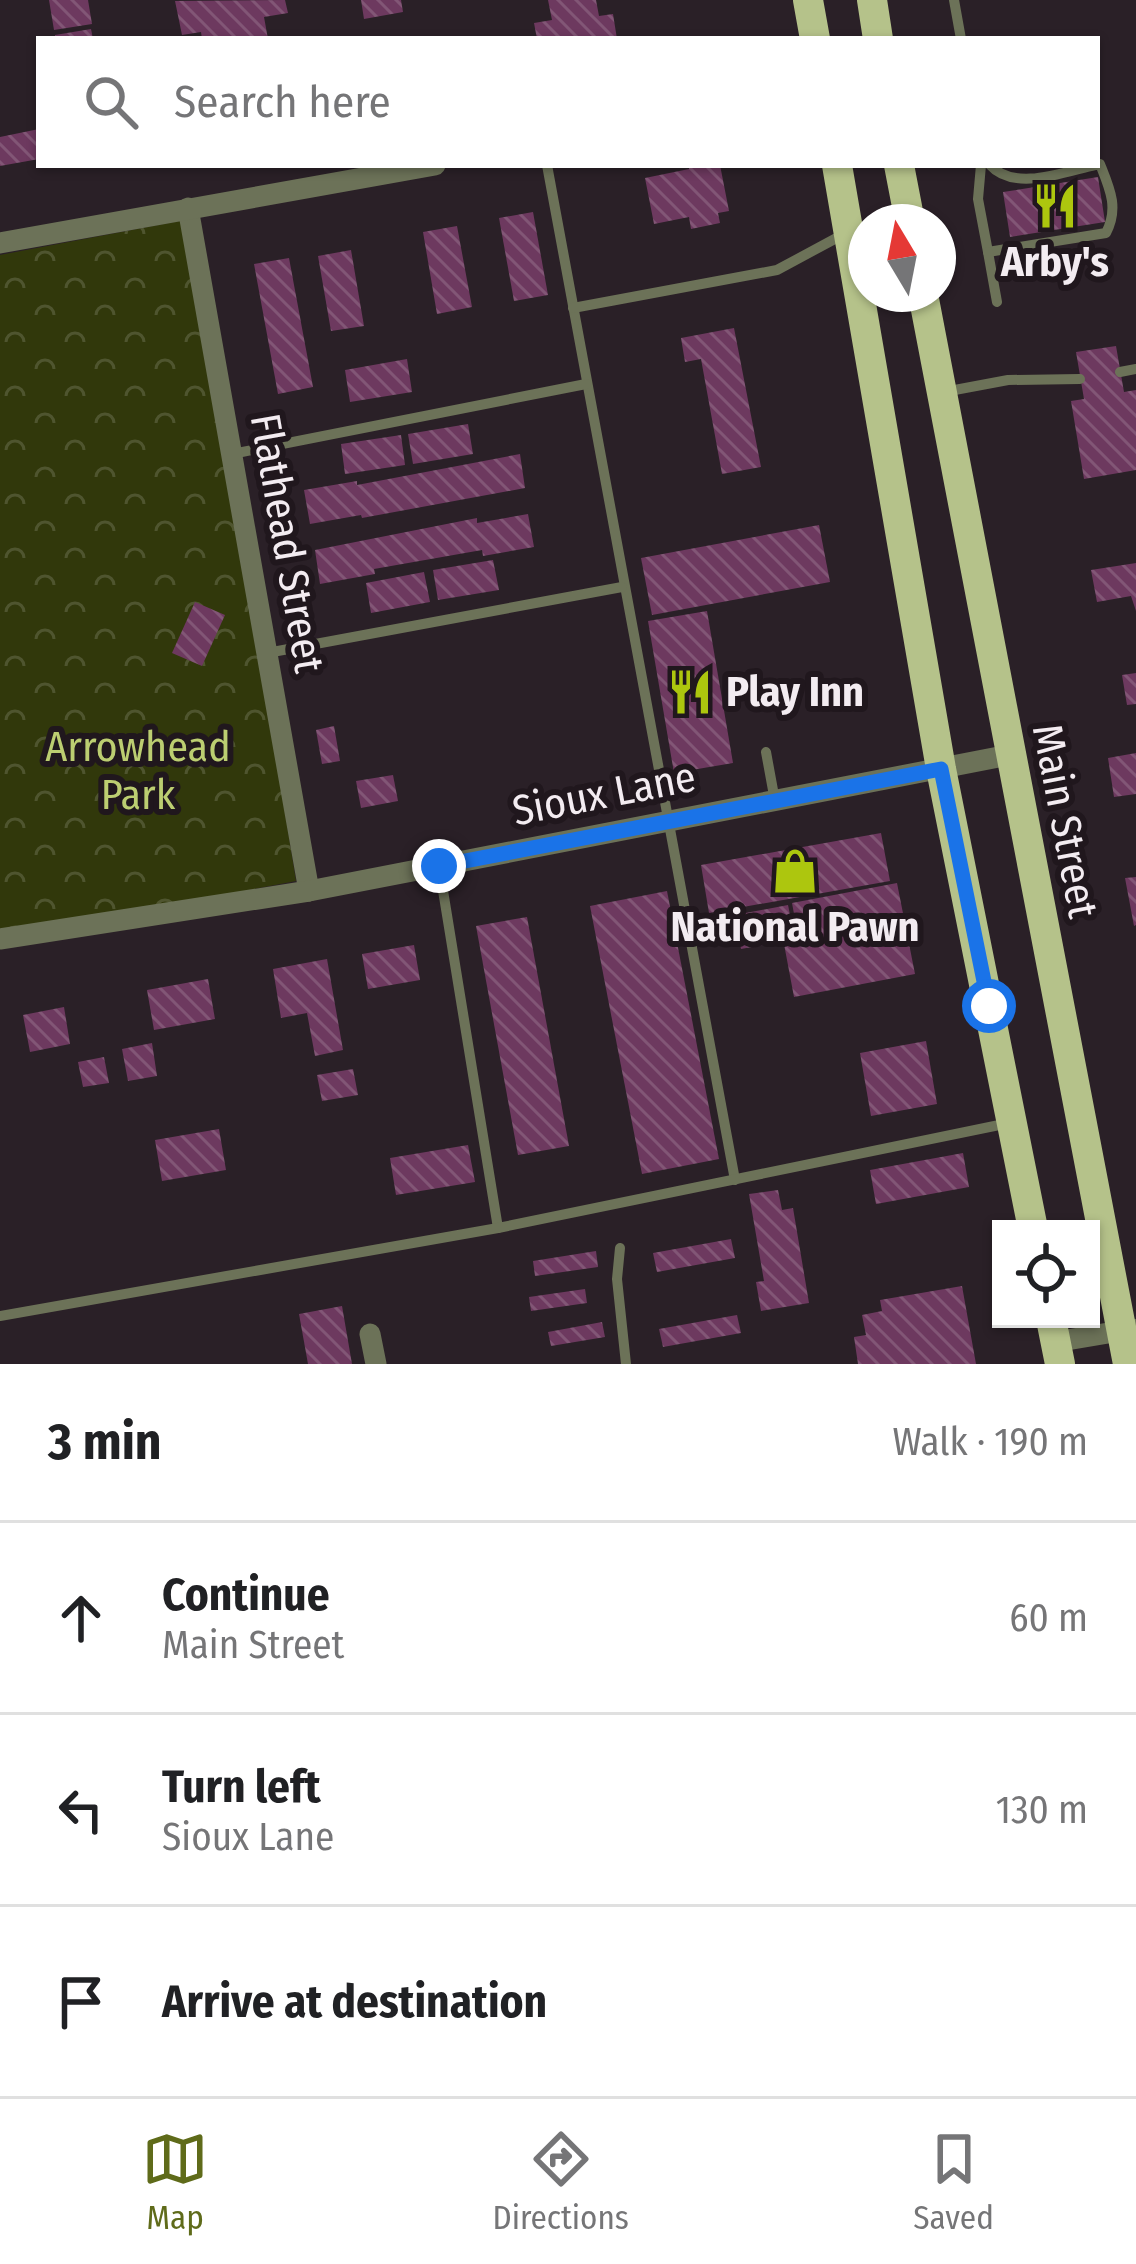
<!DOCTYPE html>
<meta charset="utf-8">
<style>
:root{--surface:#fff;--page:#f6f6f6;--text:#202124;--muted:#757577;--line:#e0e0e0;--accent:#5f6b1a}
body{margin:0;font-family:"Fira Sans Condensed",sans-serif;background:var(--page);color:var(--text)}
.controls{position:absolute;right:36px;bottom:36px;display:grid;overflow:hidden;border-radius:0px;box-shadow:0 3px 9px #0004}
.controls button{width:108px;height:108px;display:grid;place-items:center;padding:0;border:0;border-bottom:3px solid var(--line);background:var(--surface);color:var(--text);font:60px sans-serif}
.compass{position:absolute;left:848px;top:204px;width:108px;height:108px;border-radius:50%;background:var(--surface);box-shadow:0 3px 9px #0004;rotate:350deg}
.stop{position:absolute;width:36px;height:36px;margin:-27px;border:9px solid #1a73e8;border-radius:50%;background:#fff}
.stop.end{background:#1a73e8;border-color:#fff;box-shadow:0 3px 12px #0008}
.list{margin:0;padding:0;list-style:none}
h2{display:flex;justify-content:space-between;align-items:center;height:156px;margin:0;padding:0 48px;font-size:51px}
h2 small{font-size:39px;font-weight:400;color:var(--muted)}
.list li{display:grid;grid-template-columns:78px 1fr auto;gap:36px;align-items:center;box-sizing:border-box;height:192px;padding:0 48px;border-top:3px solid var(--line)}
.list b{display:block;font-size:45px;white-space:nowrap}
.list p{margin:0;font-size:39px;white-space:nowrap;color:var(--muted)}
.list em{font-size:39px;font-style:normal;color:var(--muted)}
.icon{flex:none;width:66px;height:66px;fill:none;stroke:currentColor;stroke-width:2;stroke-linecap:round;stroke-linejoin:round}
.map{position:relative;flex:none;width:1136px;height:1364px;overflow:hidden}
.search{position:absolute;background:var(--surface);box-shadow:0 3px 9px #0004;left:36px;right:36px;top:36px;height:132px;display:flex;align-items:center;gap:30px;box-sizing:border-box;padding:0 42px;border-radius:0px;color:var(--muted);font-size:45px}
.sheet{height:732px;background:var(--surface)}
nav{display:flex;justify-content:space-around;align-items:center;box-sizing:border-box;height:168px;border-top:3px solid var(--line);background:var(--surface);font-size:33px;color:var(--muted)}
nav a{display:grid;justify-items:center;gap:6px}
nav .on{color:var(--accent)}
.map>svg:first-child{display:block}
</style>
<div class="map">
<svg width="1136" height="1364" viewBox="0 0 1136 1364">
<defs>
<pattern id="park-crowns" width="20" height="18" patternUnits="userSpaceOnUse" patternTransform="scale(3)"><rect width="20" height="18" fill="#31380b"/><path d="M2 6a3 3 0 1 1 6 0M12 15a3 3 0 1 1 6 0" fill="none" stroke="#4f552f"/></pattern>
<pattern id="building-back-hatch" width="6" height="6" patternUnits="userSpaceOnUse" patternTransform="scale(3)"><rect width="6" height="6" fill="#6d395f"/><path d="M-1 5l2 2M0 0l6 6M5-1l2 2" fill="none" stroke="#825676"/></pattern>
</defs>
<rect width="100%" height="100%" fill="#2a2027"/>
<polygon fill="url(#park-crowns)" points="190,219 296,881 0,938 0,255"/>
<g fill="url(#building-back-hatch)">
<polygon points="49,0 88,0 92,24 54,30"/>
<polygon points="285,0 288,13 264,17 268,39 202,39 201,32 182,35 175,1"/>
<polygon points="361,0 401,0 403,12 364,19"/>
<polygon points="548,0 596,0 599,16 613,14 617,39 537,39 534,23 552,20"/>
<polygon points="91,29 93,39 56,39 55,35"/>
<polygon points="39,129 39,159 0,166 0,137"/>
<polygon points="689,165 720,165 729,211 718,213 720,223 691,229 689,217 654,224 645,178 689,169"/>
<polygon points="1098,177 1105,222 1010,237 1003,192"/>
<polygon points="533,212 548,295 514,301 499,218"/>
<polygon points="457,226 472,307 437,314 423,232"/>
<polygon points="351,250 364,326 331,331 318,256"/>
<polygon points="289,258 313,387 278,394 254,264"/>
<polygon points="734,328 761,467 722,474 701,359 685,362 681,338"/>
<polygon points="1116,346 1124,392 1136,390 1136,470 1084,479 1071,401 1084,399 1076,352"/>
<polygon points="407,359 412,392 350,402 345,370"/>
<polygon points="468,424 473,454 413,464 408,434"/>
<polygon points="401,435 405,465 345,474 341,444"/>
<polygon points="520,454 525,488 362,518 361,515 310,524 304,490 357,481 357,485"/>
<polygon points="528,514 534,547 483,556 482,550 374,569 375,574 320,584 315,550 477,518 477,523"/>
<polygon points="819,525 830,582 652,615 641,558"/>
<polygon points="493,560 499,590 438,600 433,570"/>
<polygon points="1136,563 1136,611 1131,596 1097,602 1091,570"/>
<polygon points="424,572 430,602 371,613 366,583"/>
<polygon points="195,602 225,615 202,666 172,653"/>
<polygon points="707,611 733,763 674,773 648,621"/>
<polygon points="1136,673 1136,704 1127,705 1122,675"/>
<polygon points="334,726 340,761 322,764 316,730"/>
<polygon points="1136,753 1136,794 1114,797 1108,758"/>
<polygon points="393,775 398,801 361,808 356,781"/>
<polygon points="881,833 890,881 709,913 701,865"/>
<polygon points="1136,877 1136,925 1134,926 1125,878"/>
<polygon points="897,883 915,974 794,997 784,944 799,941 792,903"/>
<polygon points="667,891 719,1159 642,1174 590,906"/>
<polygon points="788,905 795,939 741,949 735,915"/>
<polygon points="527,917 569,1146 518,1155 476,926"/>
<polygon points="414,945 420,980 368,989 362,954"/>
<polygon points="327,959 343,1050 315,1056 307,1013 281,1018 273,969"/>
<polygon points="208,979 215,1019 154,1030 147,990"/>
<polygon points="64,1007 70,1044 30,1052 23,1015"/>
<polygon points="926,1041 937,1104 871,1116 860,1053"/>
<polygon points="152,1043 157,1076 128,1081 122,1049"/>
<polygon points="104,1057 109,1083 83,1087 78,1062"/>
<polygon points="353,1069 358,1095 322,1101 317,1075"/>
<polygon points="219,1129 226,1170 162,1181 155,1140"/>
<polygon points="468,1145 475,1182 396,1195 390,1158"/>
<polygon points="963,1153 969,1187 876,1204 870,1170"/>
<polygon points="778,1190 782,1210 793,1208 809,1303 761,1311 756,1282 764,1281 749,1194"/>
<polygon points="731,1239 735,1258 657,1272 653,1253"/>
<polygon points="596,1251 598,1267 535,1276 533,1261"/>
<polygon points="962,1286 976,1364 858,1364 854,1337 866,1335 862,1315 882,1311 880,1300"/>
<polygon points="585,1289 587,1303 531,1311 529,1297"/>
<polygon points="342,1306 352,1364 308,1364 299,1314"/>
<polygon points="737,1315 741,1333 663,1347 659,1329"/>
<polygon points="602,1322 605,1337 551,1346 548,1332"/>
</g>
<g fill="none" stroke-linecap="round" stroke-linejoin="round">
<g stroke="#6c7258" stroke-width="10">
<polyline points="954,0 961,39"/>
<polyline points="547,165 735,1180"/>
<path d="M981 165 978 199 988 252 1106 233C1119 208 1110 189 1100 164L1097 165"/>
<path d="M990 165C1014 192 1064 172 1095 165"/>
<polyline points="988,252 997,302"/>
<polyline points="573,308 777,270 844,234"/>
<polyline points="1120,372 1136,369"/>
<polyline points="944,392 1008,380 1080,379"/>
<polyline points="232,454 586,384"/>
<polyline points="267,653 622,587"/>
<polyline points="766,752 775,801"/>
<polyline points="439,866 498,1228"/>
<polyline points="620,1248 617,1279 626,1364"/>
<polyline points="0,1316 498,1228 1009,1123"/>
</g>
<g stroke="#6c7258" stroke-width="21">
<polyline points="188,208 309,891"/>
<polyline points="0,243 435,165"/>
<polyline points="0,939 309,891 1009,755"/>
<polyline points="370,1334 376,1364"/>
<polyline points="1055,1342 1132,1329"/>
</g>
<g stroke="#b5c28a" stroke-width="30">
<polyline points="808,0 815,39"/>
<polyline points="872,0 878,39"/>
<polyline points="837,165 941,769 1033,1229"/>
<polyline points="899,165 910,222"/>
<polyline points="923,294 1128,1364"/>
<polyline points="1051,1319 1060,1364"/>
</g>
</g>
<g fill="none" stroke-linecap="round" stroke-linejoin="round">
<polyline stroke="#1a73e8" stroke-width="15" points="439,866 941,769 989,1006"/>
</g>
<defs>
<g id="restaurant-bare" transform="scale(3.6)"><path d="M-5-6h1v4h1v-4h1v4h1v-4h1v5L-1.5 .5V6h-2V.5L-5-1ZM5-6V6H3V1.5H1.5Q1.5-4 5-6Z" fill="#adc60e" stroke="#20171d" stroke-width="2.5" paint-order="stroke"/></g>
<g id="shop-bare" transform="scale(3.6)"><path d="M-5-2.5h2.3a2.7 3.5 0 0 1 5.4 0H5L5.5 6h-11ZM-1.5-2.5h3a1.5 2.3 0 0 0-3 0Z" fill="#adc60e" stroke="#20171d" stroke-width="2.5" paint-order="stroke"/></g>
</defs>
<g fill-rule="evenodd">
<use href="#restaurant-bare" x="1055" y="206"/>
<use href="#restaurant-bare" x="690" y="692"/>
<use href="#shop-bare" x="795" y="871"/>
</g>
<g text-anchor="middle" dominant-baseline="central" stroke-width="12" stroke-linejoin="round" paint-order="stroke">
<g font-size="42" font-weight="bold" fill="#f3ecf1" stroke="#20171d">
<text x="1055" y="262">Arby's</text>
<text x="726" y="692" text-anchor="start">Play Inn</text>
<text x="795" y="927">National Pawn</text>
</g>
<g font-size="42" fill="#f3ecf1" stroke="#20171d">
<text transform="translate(287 543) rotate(80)">Flathead Street</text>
<text transform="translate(604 794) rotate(-11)">Sioux Lane</text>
<text transform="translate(1065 821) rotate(79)">Main Street</text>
</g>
<g font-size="42" fill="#bcce71" stroke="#20171d">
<text x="138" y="747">Arrowhead<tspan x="138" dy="48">Park</tspan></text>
</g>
</g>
</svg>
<div class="controls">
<button><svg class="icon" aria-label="locate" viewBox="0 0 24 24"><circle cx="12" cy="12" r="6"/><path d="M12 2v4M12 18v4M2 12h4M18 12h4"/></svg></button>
</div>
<svg class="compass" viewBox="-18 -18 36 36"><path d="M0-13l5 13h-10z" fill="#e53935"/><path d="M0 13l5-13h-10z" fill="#757577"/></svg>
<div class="stop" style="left:989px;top:1006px"></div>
<div class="stop end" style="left:439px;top:866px"></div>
<div class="search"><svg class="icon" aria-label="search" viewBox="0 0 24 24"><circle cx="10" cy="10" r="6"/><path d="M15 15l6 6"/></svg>Search here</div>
</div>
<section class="sheet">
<h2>3 min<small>Walk · 190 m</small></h2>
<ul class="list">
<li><svg class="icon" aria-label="ahead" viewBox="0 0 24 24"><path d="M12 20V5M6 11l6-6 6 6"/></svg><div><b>Continue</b><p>Main Street</p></div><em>60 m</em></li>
<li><svg class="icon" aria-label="left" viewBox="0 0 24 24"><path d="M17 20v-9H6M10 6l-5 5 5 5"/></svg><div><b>Turn left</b><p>Sioux Lane</p></div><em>130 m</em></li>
<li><svg class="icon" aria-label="arrive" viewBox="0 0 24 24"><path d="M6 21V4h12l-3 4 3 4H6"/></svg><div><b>Arrive at destination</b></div></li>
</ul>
</section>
<nav>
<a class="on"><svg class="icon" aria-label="map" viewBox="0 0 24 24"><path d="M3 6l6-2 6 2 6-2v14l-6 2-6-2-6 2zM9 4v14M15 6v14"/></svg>Map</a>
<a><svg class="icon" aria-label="directions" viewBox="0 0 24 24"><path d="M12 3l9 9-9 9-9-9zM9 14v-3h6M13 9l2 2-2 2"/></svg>Directions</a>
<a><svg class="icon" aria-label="saved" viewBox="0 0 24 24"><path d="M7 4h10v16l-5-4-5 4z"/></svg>Saved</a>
</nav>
